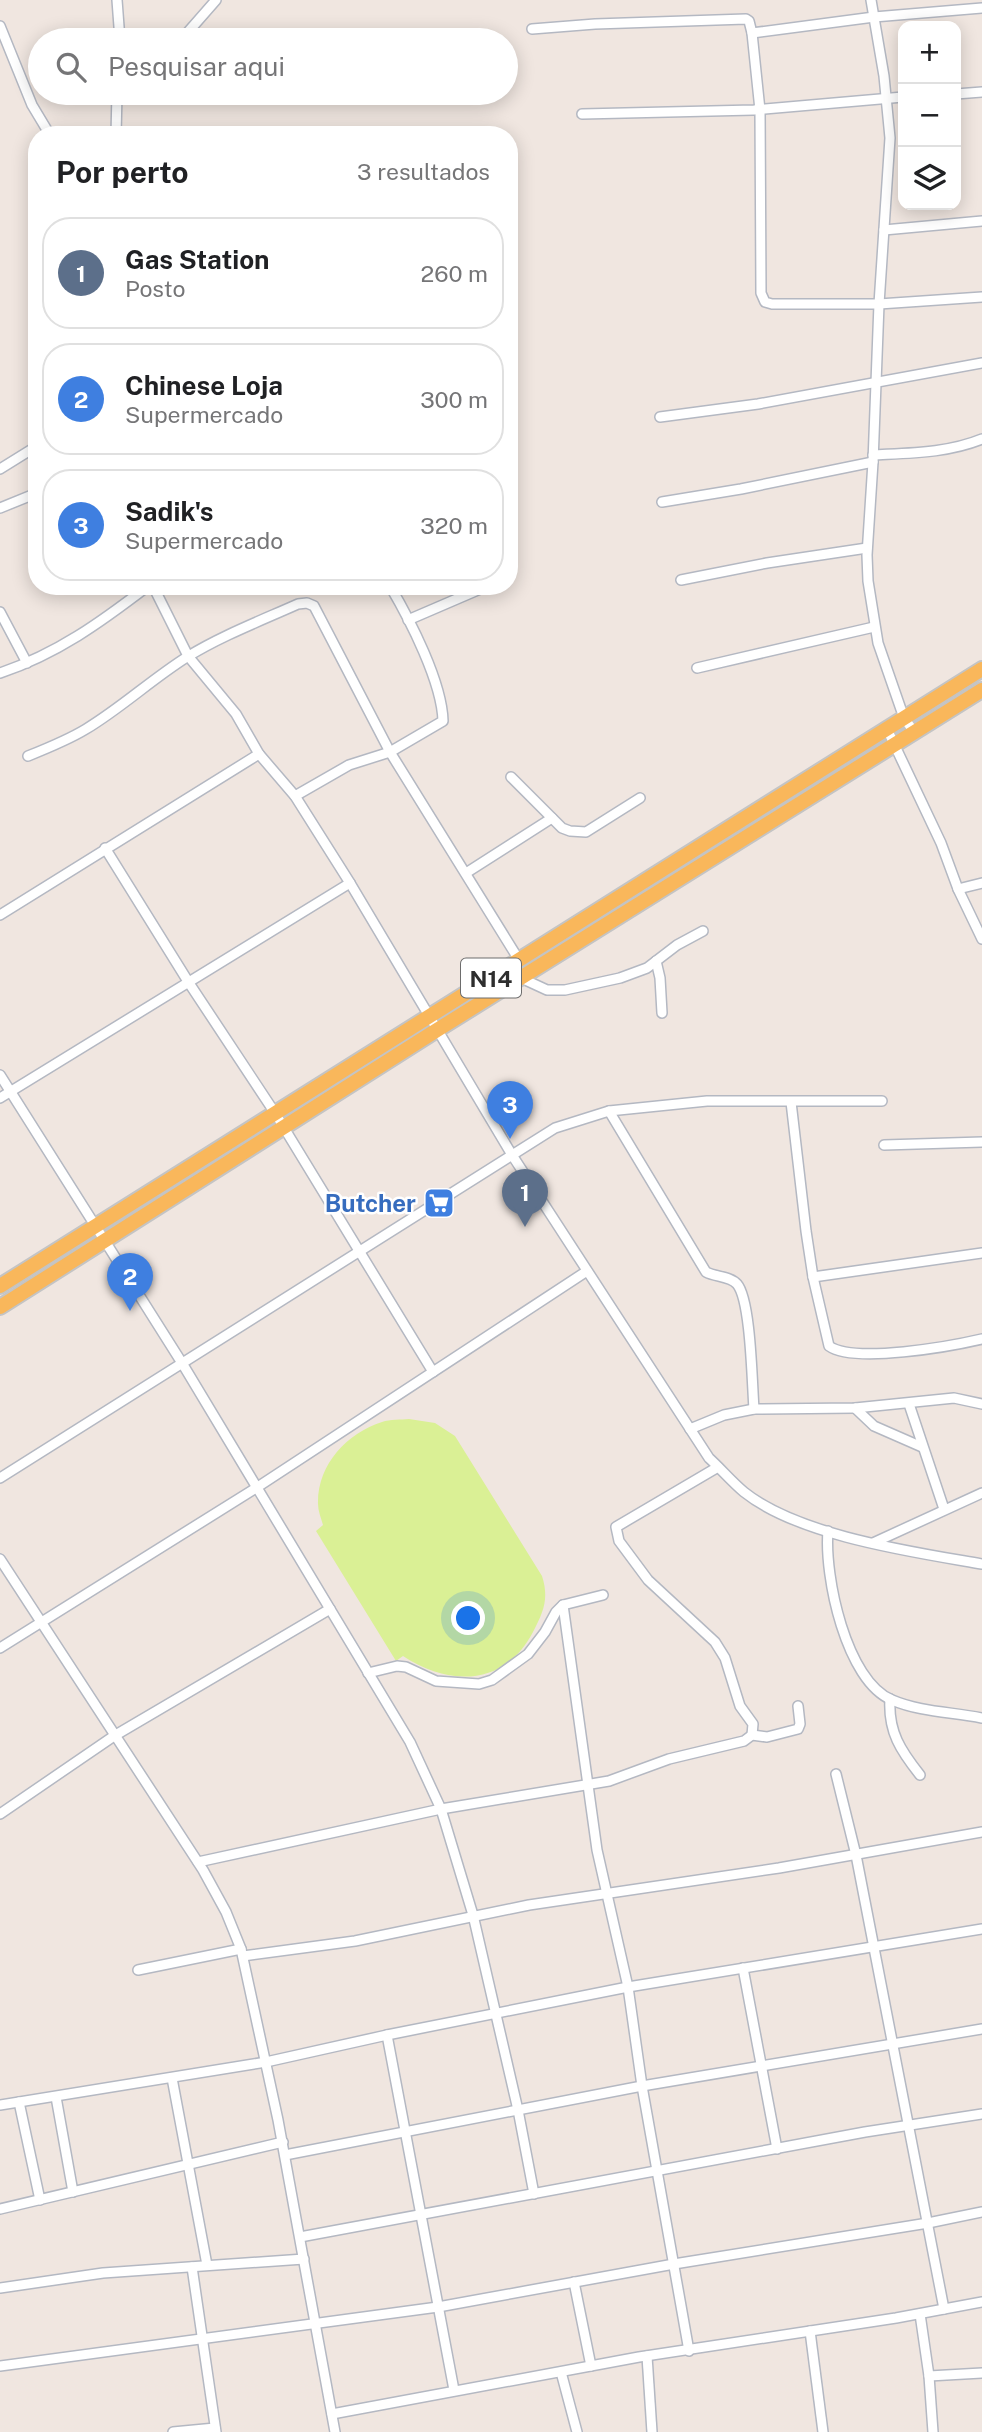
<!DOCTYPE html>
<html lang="pt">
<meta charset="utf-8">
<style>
:root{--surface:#fff;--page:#f6f6f6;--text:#202124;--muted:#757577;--line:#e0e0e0;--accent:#3d85ff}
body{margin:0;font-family:"Public Sans",sans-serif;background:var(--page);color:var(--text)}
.controls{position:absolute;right:21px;top:21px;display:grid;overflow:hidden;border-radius:14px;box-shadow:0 4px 18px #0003}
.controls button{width:63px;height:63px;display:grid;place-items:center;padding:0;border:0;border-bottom:2px solid var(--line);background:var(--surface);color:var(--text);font:35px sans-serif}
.you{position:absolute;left:469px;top:1619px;width:24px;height:24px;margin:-18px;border:5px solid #fff;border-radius:50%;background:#1a73e8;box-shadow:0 0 0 10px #1a73e833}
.badge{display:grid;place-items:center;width:46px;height:46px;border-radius:50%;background:var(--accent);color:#fff;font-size:23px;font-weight:700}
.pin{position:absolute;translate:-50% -58px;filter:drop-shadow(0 2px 4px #0008)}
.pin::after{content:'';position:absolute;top:37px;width:24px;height:21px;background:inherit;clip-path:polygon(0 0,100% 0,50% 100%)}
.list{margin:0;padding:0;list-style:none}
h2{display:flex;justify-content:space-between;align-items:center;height:91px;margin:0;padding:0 28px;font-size:30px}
h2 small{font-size:23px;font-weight:400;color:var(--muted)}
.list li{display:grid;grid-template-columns:46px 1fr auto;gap:21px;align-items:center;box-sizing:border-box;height:112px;margin:0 14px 14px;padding:0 14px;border:2px solid var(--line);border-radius:28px}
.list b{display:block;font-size:26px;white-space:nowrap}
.list p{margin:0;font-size:23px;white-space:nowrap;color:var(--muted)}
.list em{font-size:23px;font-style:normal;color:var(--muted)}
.icon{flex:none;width:38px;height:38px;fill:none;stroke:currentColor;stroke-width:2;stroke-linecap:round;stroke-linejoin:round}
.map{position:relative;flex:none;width:982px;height:2432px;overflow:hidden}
.search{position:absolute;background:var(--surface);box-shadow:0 4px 18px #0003;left:28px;top:28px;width:490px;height:77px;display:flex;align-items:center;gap:18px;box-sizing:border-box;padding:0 24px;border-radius:38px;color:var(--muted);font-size:26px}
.panel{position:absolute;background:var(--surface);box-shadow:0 4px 18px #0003;left:28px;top:126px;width:490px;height:469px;border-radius:28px}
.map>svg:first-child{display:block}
</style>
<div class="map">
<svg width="982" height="2432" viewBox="0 0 982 2432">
<rect width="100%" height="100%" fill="#f0e6e0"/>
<path fill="#daf095" d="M409 1419 435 1423 455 1436 542 1576C549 1598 544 1611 533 1632 505 1686 450 1687 403 1656L396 1661 316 1531 323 1525C321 1518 318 1511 318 1504 317 1465 347 1433 382 1422 390 1419 401 1420 409 1419Z"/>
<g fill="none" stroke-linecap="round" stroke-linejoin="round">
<g stroke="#b4b8c2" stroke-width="12">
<g id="minor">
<polyline points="117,0 120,40"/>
<polyline points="871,0 884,76 890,138 879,304 873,462 867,555 868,581 878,643 904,718 915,733"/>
<polyline points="0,26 32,105 50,135"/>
<polyline points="532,29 595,24 746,19 749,21 752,33 760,110 761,293 765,302 772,304 879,304 982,297"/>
<polyline points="752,33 874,17 982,8"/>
<polyline points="181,40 216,0"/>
<polyline points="956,94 982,92"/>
<polyline points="582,114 754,110 903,97"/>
<polyline points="116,135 117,93"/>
<polyline points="884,230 982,221"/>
<polyline points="660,417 758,404 982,363"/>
<path d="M873 455C910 453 948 453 982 439"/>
<polyline points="0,469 37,446"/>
<polyline points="662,502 741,489 873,462"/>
<polyline points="0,508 37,493"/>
<polyline points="681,580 767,563 867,548"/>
<path d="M153 586 188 656 236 714 259 754 295 796 350 883 512 1155 709 1458C721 1469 732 1482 744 1492 799 1536 913 1552 982 1564"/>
<polyline points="0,612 27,663"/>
<polyline points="408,620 487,586"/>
<polyline points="697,668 874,627"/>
<path d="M0 673C57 654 101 622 148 586"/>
<polyline points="887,729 941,843 958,889 982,939"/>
<path d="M28 756C48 748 68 740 86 729 121 708 152 679 187 657 221 636 260 621 298 604L307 603 314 606 390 752 519 960"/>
<polyline points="511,777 562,828 570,831 586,832 640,798"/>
<path d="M295 796 349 765 390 752 443 721C442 682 410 620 390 586"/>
<polyline points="105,848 189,983 275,1113 433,1372"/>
<polyline points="466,873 552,818"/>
<polyline points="958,889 982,883"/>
<polyline points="0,915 259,754"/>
<polyline points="656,961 660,978 662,1013"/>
<polyline points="521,978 547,990 565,990 620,978 647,968 677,945 703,931"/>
<polyline points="0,1075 182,1363 410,1742 441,1809 473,1915 518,2110 534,2194"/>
<polyline points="0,1098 350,883"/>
<path d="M791 1102 806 1231 813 1277 829 1346C854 1364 952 1346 982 1339"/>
<path d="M609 1111 706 1272C715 1277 730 1276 737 1284 751 1300 752 1384 754 1409"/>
<polyline points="884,1145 982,1142"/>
<polyline points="813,1277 982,1253"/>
<polyline points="909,1404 944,1509"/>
<polyline points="855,1408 874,1426 922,1447"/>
<polyline points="690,1429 724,1415 754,1409 855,1408 954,1398 982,1404"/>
<polyline points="718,1467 616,1527 619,1541 648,1580 715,1642 725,1658 740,1706 753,1724 752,1735"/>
<polyline points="0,1478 555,1128 609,1111 707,1101 882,1101"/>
<path d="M828 1531C824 1576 846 1681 892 1700 920 1712 952 1712 982 1718"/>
<polyline points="873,1543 982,1493"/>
<polyline points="0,1559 203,1870 226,1912 241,1949 278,2120 335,2432"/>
<polyline points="563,1605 597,1850 628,1987 642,2086 689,2351"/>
<polyline points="0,1648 256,1488 587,1271"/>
<polyline points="368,1673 397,1666 406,1667 436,1681 479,1684 492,1680 528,1654 545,1632 556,1612 563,1605 603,1595"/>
<path d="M890 1699C888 1732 901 1751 920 1775"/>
<polyline points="836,1774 856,1855 944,2309"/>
<polyline points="0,1814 114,1736 330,1609"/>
<polyline points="198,1862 441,1809 609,1781 669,1759 744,1741 752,1735 767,1737 798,1729 800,1724 798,1706"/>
<polyline points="243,1956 355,1941 529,1905 779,1868 982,1832"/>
<polyline points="743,1968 777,2149"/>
<polyline points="138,1970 241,1949"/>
<polyline points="387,2035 454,2390"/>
<polyline points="172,2078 207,2265"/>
<polyline points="56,2097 73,2192"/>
<polyline points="19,2102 40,2200"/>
<polyline points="0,2105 266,2062 387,2035 628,1987 982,1929"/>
<polyline points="285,2155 642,2086 982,2029"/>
<polyline points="0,2209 283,2142"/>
<polyline points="300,2237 865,2132 982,2114"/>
<polyline points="192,2267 216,2432"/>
<polyline points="574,2282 591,2366"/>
<polyline points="0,2288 103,2273 304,2259"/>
<polyline points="920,2314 929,2376 933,2432"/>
<polyline points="810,2331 823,2432"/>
<polyline points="647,2356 652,2432"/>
<polyline points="0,2366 438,2307 674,2264 928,2223 982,2212"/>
<polyline points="561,2372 577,2432"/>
<polyline points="929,2376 982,2373"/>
<polyline points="332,2414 639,2357 896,2318 982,2302"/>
<polyline points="173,2432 215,2428"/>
</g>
</g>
<g stroke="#c4c4c4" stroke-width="18">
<g id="primary">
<polyline points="0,1286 982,669"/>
<polyline points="0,1307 437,1030 982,690"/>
</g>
</g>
<use href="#minor" stroke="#fff" stroke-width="9"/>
<use href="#primary" stroke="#f9b75b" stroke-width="14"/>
</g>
<defs>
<g id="supermarket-square" transform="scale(1.575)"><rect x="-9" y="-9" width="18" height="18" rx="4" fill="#3f7fe0" stroke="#fff"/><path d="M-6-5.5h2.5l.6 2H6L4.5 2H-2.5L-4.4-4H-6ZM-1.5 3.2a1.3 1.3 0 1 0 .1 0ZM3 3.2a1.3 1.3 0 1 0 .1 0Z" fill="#fff"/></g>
</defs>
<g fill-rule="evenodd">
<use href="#supermarket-square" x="439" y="1203"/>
</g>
<g text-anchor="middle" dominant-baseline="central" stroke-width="5" stroke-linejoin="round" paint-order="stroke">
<rect fill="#fff" stroke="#6d6d6d" stroke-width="2" x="461" y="958.5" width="60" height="39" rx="5"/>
<g font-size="23" font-weight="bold" fill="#2e2e2e">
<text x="491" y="978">N14</text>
</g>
<g font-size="24" font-weight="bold" fill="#366cbe" stroke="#fff" text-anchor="end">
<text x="416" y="1203">Butcher</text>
</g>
</g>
</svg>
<div class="controls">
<button>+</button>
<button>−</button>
<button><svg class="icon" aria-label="layers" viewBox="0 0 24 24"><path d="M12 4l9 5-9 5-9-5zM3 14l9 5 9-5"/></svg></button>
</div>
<div class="you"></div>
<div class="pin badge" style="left:525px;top:1227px;background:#5c6f8a">1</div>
<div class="pin badge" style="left:130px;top:1311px;background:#3f7fe0">2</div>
<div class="pin badge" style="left:510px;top:1139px;background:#3f7fe0">3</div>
<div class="search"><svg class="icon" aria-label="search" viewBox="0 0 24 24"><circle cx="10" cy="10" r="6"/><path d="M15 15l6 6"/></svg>Pesquisar aqui</div>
<section class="panel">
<h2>Por perto<small>3 resultados</small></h2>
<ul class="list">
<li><span class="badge" style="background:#5c6f8a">1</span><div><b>Gas Station</b><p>Posto</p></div><em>260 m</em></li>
<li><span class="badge" style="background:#3f7fe0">2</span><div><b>Chinese Loja</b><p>Supermercado</p></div><em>300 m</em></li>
<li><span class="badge" style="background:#3f7fe0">3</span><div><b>Sadik's</b><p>Supermercado</p></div><em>320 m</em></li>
</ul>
</section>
</div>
